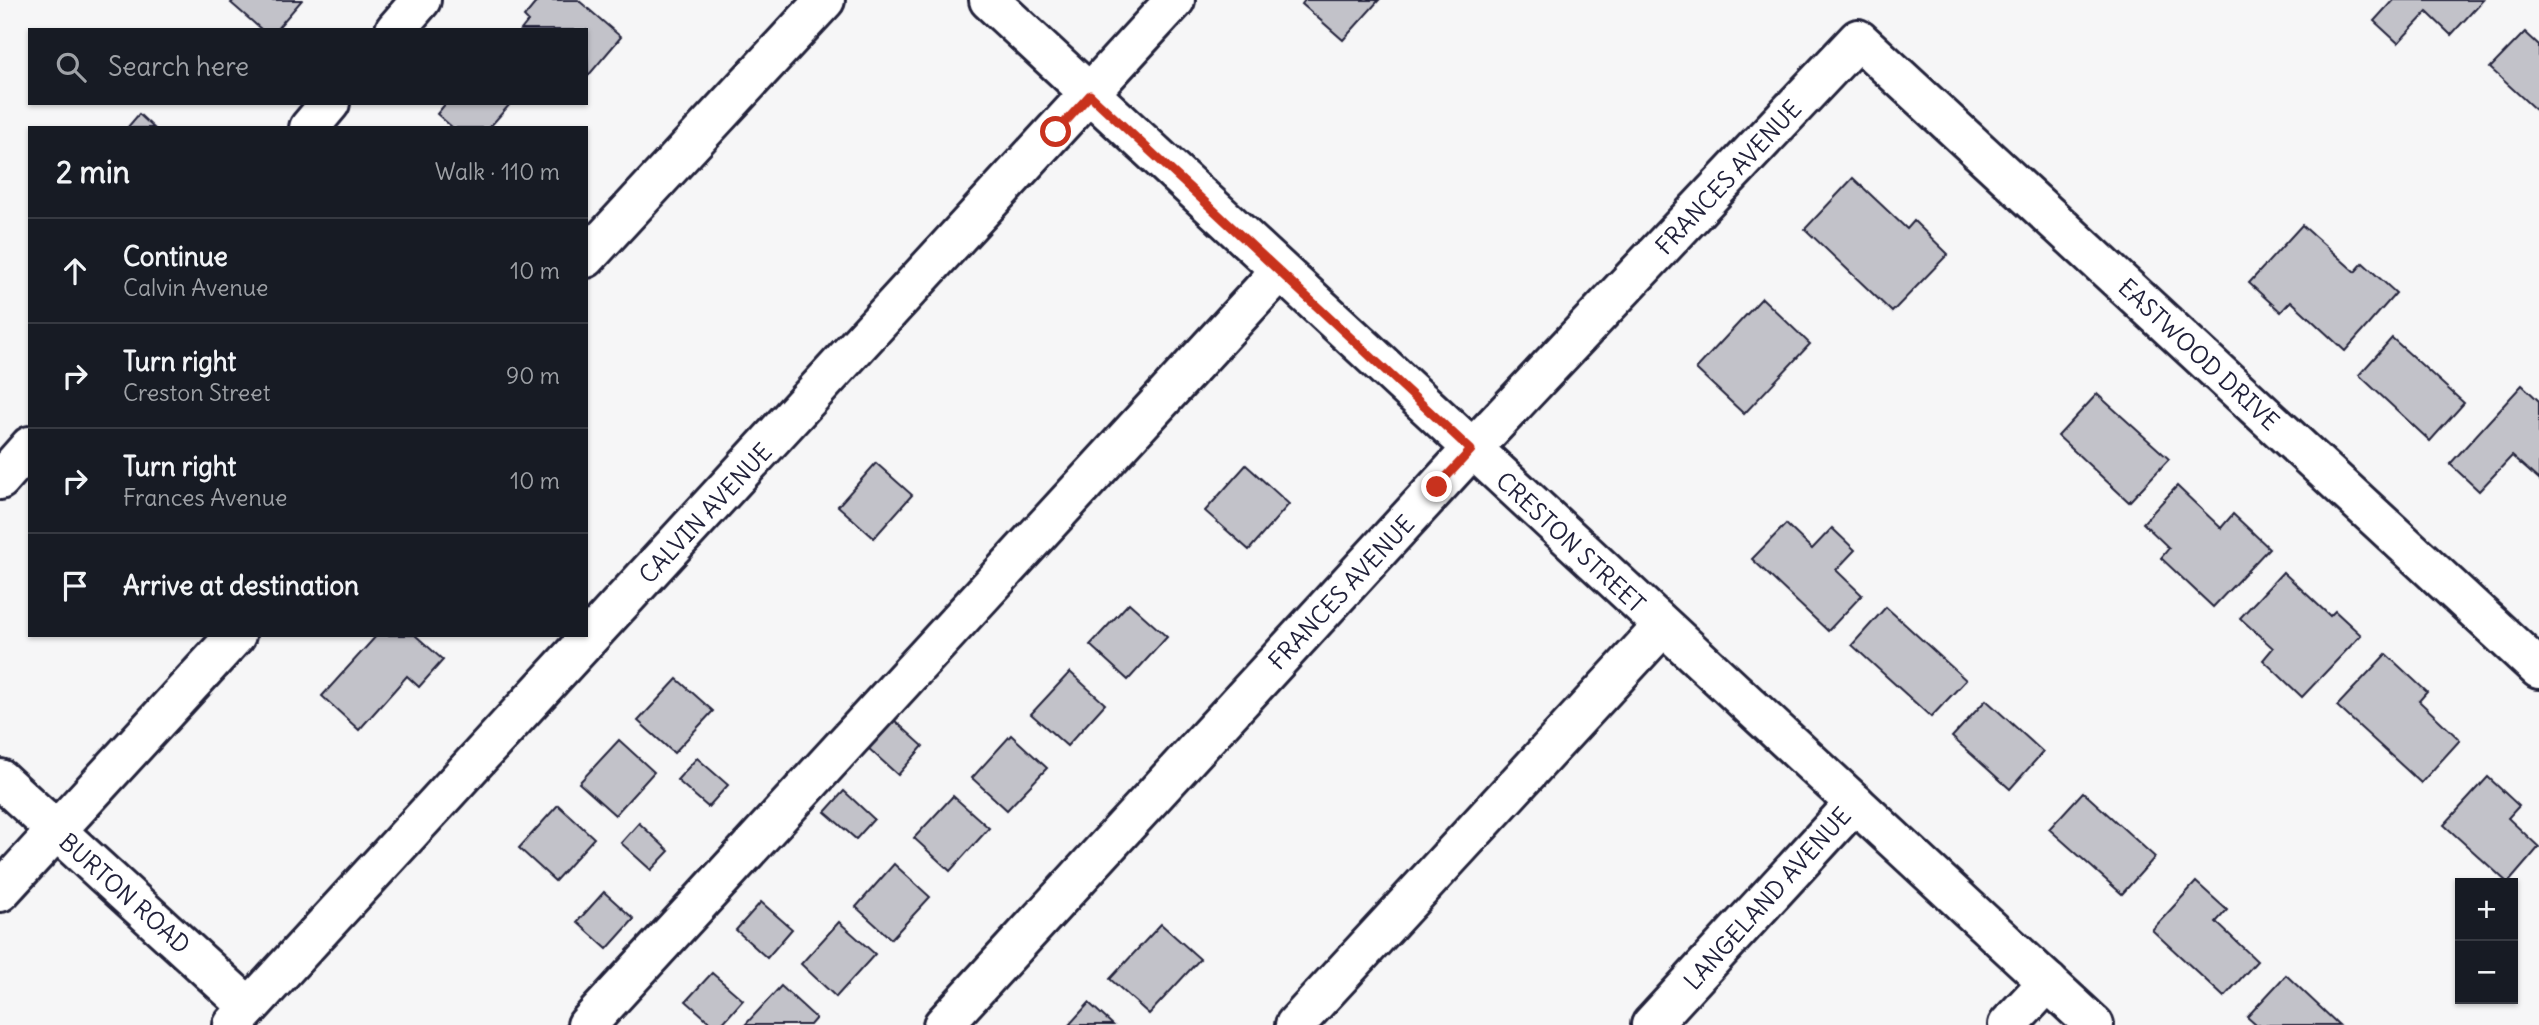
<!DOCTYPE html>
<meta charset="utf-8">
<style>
:root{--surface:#171b24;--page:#20242c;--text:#f1f3f6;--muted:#9ea1a6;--line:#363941}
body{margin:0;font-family:Delius,sans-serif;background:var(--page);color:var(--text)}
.controls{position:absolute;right:21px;bottom:21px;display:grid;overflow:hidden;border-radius:0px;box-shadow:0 2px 5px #0004}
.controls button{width:63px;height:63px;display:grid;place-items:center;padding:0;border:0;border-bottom:2px solid var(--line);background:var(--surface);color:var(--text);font:35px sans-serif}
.stop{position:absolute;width:21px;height:21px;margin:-16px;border:5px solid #c8321e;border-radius:50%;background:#fff}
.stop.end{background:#c8321e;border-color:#fff;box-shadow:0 2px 7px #0008}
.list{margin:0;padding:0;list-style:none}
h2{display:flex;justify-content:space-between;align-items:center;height:91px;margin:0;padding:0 28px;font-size:30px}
h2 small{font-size:23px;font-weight:400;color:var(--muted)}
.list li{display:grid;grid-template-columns:46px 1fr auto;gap:21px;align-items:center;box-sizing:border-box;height:105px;padding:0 28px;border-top:2px solid var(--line)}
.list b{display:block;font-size:26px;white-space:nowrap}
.list p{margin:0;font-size:23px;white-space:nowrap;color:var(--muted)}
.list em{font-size:23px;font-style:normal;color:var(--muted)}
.icon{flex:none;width:38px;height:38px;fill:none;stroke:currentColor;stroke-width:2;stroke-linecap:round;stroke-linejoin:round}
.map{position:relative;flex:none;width:2539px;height:1025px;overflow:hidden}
.search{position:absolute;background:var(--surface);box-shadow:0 2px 5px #0004;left:28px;top:28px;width:560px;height:77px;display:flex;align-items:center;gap:18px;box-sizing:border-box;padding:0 24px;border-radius:0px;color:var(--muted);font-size:26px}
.panel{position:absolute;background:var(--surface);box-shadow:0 2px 5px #0004;left:28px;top:126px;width:560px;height:511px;border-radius:0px}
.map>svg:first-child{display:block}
</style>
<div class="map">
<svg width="2539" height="1025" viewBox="0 0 2539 1025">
<rect width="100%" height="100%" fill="#f6f6f7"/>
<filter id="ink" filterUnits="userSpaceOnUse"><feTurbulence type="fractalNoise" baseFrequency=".0143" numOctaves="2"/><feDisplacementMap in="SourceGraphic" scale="14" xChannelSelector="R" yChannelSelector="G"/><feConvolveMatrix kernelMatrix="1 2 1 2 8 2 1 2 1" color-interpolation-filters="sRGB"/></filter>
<g filter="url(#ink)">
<g fill="#c2c2c9" stroke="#22223b" stroke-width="2">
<polygon points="234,0 302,0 276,30 262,30 231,3"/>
<polygon points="538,0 578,0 621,37 588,76 586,30 521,30 528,21 524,17"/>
<polygon points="1305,0 1379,0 1343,40 1302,4"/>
<polygon points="2393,0 2483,0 2451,35 2427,12 2398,43 2374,21"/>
<polygon points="2525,32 2539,45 2539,113 2490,68"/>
<polygon points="446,103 511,103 489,128 453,128 437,114"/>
<polygon points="139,114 154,128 127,128"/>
<polygon points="1853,178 1907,229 1914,221 1948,254 1892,312 1805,229"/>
<polygon points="2302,225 2355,272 2363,263 2396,293 2345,351 2291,301 2281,312 2249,283"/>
<polygon points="1762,298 1810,344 1744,414 1696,369"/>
<polygon points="2392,338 2464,403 2430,441 2359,375"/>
<polygon points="2522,385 2539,401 2539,480 2512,456 2479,491 2450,464"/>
<polygon points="2097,394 2169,459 2129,502 2058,436"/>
<polygon points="876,463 912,495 874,538 838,506"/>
<polygon points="1246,465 1289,504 1249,550 1205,511"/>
<polygon points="2177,486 2221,528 2233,514 2269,548 2213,607 2161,558 2169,548 2143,523"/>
<polygon points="1786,524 1812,549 1832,528 1855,550 1836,570 1862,595 1828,631 1752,559"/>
<polygon points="2283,572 2330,616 2335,611 2361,635 2302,697 2263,660 2273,648 2240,618"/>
<polygon points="1129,603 1167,637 1128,680 1090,645"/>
<polygon points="1886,607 1966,680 1931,717 1852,645"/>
<polygon points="377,635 415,635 443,660 419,687 407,676 359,730 322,696"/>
<polygon points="2386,654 2427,692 2419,701 2460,740 2421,783 2337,706"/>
<polygon points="1070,672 1105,704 1067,746 1031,714"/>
<polygon points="677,679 713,711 674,753 638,721"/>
<polygon points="1986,700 2043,752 2010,789 1952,737"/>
<polygon points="893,719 923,746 898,775 867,747"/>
<polygon points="1011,735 1047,768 1007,810 972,778"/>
<polygon points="619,740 654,772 615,815 579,783"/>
<polygon points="697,758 728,785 708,807 677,780"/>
<polygon points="2488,777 2519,806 2508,818 2539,847 2508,883 2444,825"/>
<polygon points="844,791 874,819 856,839 825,812"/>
<polygon points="2083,792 2155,857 2122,894 2049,829"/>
<polygon points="953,796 989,828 950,871 914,838"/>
<polygon points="558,805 594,838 555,881 519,848"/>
<polygon points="639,823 669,851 651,870 621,843"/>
<polygon points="894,864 930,897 891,939 856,907"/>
<polygon points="2196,882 2227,910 2216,922 2257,961 2224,997 2152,930"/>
<polygon points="604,892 634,919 607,949 577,922"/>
<polygon points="761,902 792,929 767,958 736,930"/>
<polygon points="839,922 875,954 836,997 801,964"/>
<polygon points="1161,924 1200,959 1149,1014 1110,979"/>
<polygon points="712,973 743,1000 721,1025 713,1025 686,1001"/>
<polygon points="2286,975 2339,1025 2256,1025 2247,1017"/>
<polygon points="781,986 816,1018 810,1025 745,1025"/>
<polygon points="1089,1003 1113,1025 1069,1025"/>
</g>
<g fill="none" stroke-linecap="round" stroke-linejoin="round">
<g stroke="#22223b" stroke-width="44">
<g id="minor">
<polyline points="989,0 2094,1025"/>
<polyline points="395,30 421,0"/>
<polyline points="309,128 330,103"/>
<polyline points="586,258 825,0"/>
<polyline points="0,480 30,446"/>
<polyline points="0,779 249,1007"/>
<polyline points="0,892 236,635"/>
<polyline points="233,1025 1175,0"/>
<polyline points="587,1025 1280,271"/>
<polyline points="943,1025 1471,450 1858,39 2539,669"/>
<polyline points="1295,1025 1663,626"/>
<polyline points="1651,1025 1855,803"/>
<polyline points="2008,1025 2048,982"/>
</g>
</g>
<use href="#minor" stroke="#fff" stroke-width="38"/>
</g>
</g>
<g fill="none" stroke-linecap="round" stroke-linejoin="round" filter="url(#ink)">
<polyline stroke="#c8321e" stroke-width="9" points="1056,132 1090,95 1471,450 1437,487"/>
</g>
<g text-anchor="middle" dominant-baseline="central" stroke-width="5" stroke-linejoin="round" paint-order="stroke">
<g font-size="24" fill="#22223b" stroke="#fff">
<text transform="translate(1728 177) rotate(-47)">FRANCES AVENUE</text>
<text transform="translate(2199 354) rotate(43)">EASTWOOD DRIVE</text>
<text transform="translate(705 513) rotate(-47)">CALVIN AVENUE</text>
<text transform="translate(1571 542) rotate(43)">CRESTON STREET</text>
<text transform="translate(1341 592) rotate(-47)">FRANCES AVENUE</text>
<text transform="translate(125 893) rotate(42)">BURTON ROAD</text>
<text transform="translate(1767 898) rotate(-48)">LANGELAND AVENUE</text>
</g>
</g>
</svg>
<div class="controls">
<button>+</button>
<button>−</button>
</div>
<div class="stop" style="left:1056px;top:132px"></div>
<div class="stop end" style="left:1437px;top:487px"></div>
<div class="search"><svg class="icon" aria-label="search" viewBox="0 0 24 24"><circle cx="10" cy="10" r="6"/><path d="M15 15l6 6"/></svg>Search here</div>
<section class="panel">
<h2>2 min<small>Walk · 110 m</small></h2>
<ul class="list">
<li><svg class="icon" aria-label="ahead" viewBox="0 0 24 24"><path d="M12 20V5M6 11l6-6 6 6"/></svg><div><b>Continue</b><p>Calvin Avenue</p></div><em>10 m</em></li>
<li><svg class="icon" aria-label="right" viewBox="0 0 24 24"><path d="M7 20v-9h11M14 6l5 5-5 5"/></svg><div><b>Turn right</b><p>Creston Street</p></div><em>90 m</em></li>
<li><svg class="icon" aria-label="right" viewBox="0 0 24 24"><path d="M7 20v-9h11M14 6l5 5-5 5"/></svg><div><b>Turn right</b><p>Frances Avenue</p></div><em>10 m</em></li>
<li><svg class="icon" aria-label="arrive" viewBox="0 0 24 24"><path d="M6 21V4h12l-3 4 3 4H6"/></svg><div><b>Arrive at destination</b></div></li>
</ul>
</section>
</div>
